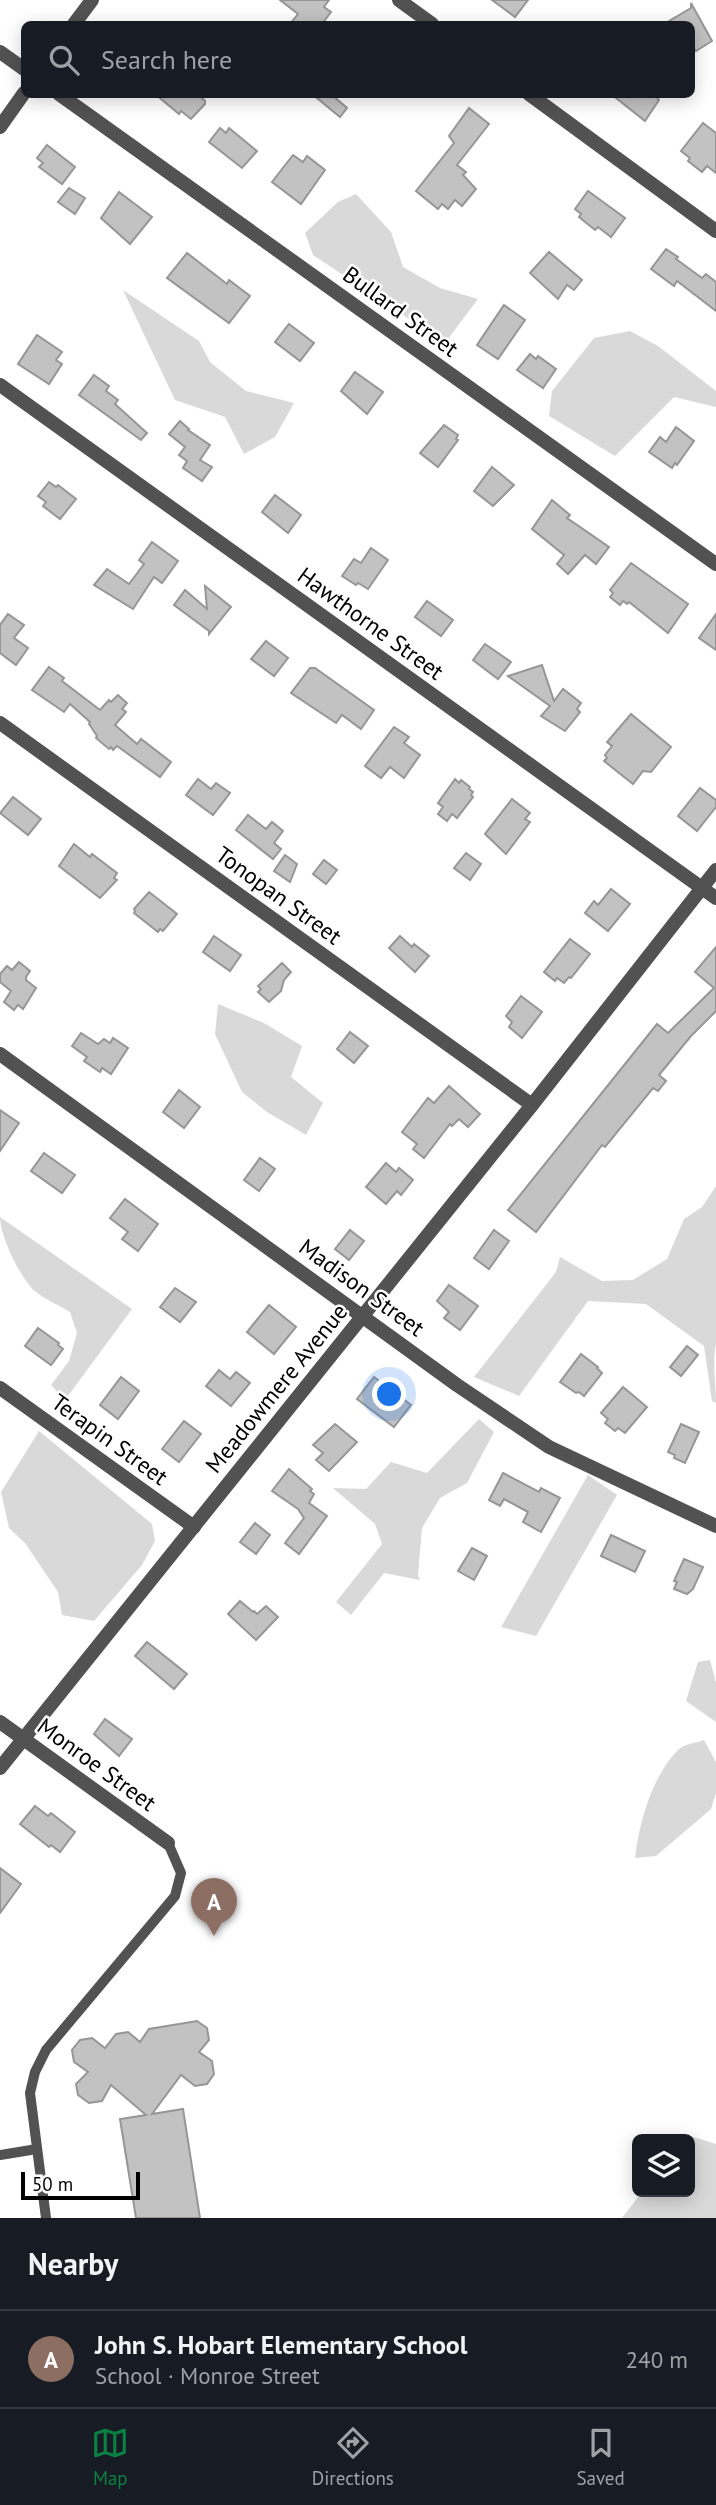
<!DOCTYPE html>
<meta charset="utf-8">
<style>
:root{--surface:#171b24;--page:#242831;--text:#f1f3f6;--muted:#9ea1a6;--line:#363941;--accent:#0b8043}
body{margin:0;font-family:"PT Sans",sans-serif;background:var(--page);color:var(--text)}
.controls{position:absolute;right:21px;bottom:21px;display:grid;overflow:hidden;border-radius:10px;box-shadow:0 4px 18px #0003}
.controls button{width:63px;height:63px;display:grid;place-items:center;padding:0;border:0;border-bottom:2px solid var(--line);background:var(--surface);color:var(--text);font:35px sans-serif}
.scale{position:absolute;left:21px;bottom:18px;width:119px;box-sizing:border-box;padding-left:7px;border:4px solid #000;border-top:0;font-size:19px;line-height:24px;white-space:nowrap;color:#000;-webkit-text-stroke:5px #fff;paint-order:stroke}
.you{position:absolute;left:390px;top:1395px;width:24px;height:24px;margin:-18px;border:5px solid #fff;border-radius:50%;background:#1a73e8;box-shadow:0 0 0 10px #1a73e833}
.badge{display:grid;place-items:center;width:46px;height:46px;border-radius:50%;background:var(--accent);color:#fff;font-size:23px;font-weight:700}
.pin{position:absolute;translate:-50% -58px;filter:drop-shadow(0 2px 4px #0008)}
.pin::after{content:'';position:absolute;top:37px;width:24px;height:21px;background:inherit;clip-path:polygon(0 0,100% 0,50% 100%)}
.list{margin:0;padding:0;list-style:none}
h2{display:flex;justify-content:space-between;align-items:center;height:91px;margin:0;padding:0 28px;font-size:30px}
h2 small{font-size:23px;font-weight:400;color:var(--muted)}
.list li{display:grid;grid-template-columns:46px 1fr auto;gap:21px;align-items:center;box-sizing:border-box;height:98px;padding:0 28px;border-top:2px solid var(--line)}
.list b{display:block;font-size:26px;white-space:nowrap}
.list p{margin:0;font-size:23px;white-space:nowrap;color:var(--muted)}
.list em{font-size:23px;font-style:normal;color:var(--muted)}
.icon{flex:none;width:38px;height:38px;fill:none;stroke:currentColor;stroke-width:2;stroke-linecap:round;stroke-linejoin:round}
.map{position:relative;flex:none;width:716px;height:2218px;overflow:hidden}
.search{position:absolute;background:var(--surface);box-shadow:0 4px 18px #0003;left:21px;right:21px;top:21px;height:77px;display:flex;align-items:center;gap:18px;box-sizing:border-box;padding:0 24px;border-radius:10px;color:var(--muted);font-size:26px}
.sheet{height:189px;background:var(--surface)}
nav{display:flex;justify-content:space-around;align-items:center;box-sizing:border-box;height:98px;border-top:2px solid var(--line);background:var(--surface);font-size:19px;color:var(--muted)}
nav a{display:grid;justify-items:center;gap:4px}
nav .on{color:var(--accent)}
.map>svg:first-child{display:block}
</style>
<div class="map">
<svg width="716" height="2218" viewBox="0 0 716 2218">
<rect width="100%" height="100%" fill="#fff"/>
<g fill="#d9d9d9">
<polygon points="356,194 391,232 403,267 440,288 478,299 445,343 313,255 305,233 338,202"/>
<polygon points="123,290 199,341 210,362 246,391 294,403 275,437 244,454 225,417 175,400"/>
<polygon points="630,331 658,346 716,391 716,407 674,397 615,456 549,416 552,391 594,338"/>
<polygon points="218,1004 264,1023 302,1046 291,1077 323,1103 306,1135 267,1112 242,1092 215,1034"/>
<path d="M716 1186V1344C712 1364 716 1383 716 1403L712 1401 704 1346 646 1304 588 1301 519 1396 474 1377 556 1272 560 1257 602 1281 633 1280 667 1259 684 1219 702 1207Z"/>
<path d="M0 1217 132 1309 65 1400 51 1385 69 1361 77 1333 70 1312C59 1305 46 1300 36 1292 21 1280 0 1236 0 1217Z"/>
<polygon points="479,1419 494,1432 467,1483 440,1498 422,1528 418,1575 420,1580 384,1573 351,1615 336,1602 382,1544 375,1524 333,1488 366,1489 391,1462 427,1473"/>
<polygon points="39,1431 152,1524 155,1541 142,1565 94,1621 62,1615 58,1592 25,1543 9,1528 1,1492"/>
<polygon points="588,1475 617,1495 536,1636 501,1627"/>
<polygon points="710,1660 716,1683 716,1722 686,1701 698,1662"/>
<path d="M704 1740 716 1762V1793L711 1809 656 1856 635 1858C639 1823 652 1776 678 1750 683 1744 696 1743 704 1740Z"/>
<polygon points="687,2135 716,2144 716,2218 622,2218 642,2192 690,2192 690,2139 683,2139"/>
</g>
<g fill="#c2c2c2" stroke="#969696" stroke-width="2">
<polygon points="280,0 329,0 324,7 331,12 322,24 290,24 298,14"/>
<polygon points="492,0 528,0 515,17"/>
<polygon points="691,3 712,41 696,51 691,44 691,24 664,24 691,8"/>
<polygon points="155,94 198,94 205,101 205,104 191,119 181,111 179,114"/>
<polygon points="312,94 331,94 347,108 340,117"/>
<polygon points="611,94 653,94 659,100 645,121"/>
<polygon points="469,108 489,124 457,165 466,172 463,175 476,189 462,206 455,200 448,209 442,204 438,209 416,191 454,143 449,136"/>
<polygon points="703,123 716,133 716,173 707,166 702,172 688,161 690,158 681,151"/>
<polygon points="220,128 226,133 229,128 257,151 242,168 209,142"/>
<polygon points="47,145 75,167 62,184 39,167 43,163 37,158"/>
<polygon points="293,155 303,162 307,156 325,170 301,204 272,182"/>
<polygon points="69,188 85,198 75,214 58,202"/>
<polygon points="588,191 625,218 611,237 598,227 595,230 579,217 581,214 575,209"/>
<polygon points="119,192 152,217 130,244 101,218"/>
<polygon points="666,249 678,257 676,259 702,278 706,274 716,282 716,311 677,281 674,286 651,269"/>
<polygon points="549,252 582,280 574,290 567,285 558,299 530,273"/>
<polygon points="187,253 227,284 229,280 250,296 229,323 167,278"/>
<polygon points="504,305 525,320 498,359 477,345"/>
<polygon points="289,324 314,343 300,361 275,342"/>
<polygon points="37,335 62,352 56,360 62,364 49,384 18,364"/>
<polygon points="530,354 536,359 538,356 556,369 543,388 517,370"/>
<polygon points="355,372 383,392 367,414 341,391"/>
<polygon points="94,375 109,386 106,391 118,400 115,404 147,433 141,440 79,395"/>
<polygon points="180,421 189,429 188,430 210,445 200,460 212,467 202,481 183,468 187,461 179,455 185,447 169,434"/>
<polygon points="444,425 458,435 456,439 458,440 438,467 420,453"/>
<polygon points="676,427 694,441 677,465 675,463 672,468 649,452 660,437 666,442"/>
<polygon points="492,467 514,485 493,506 474,491"/>
<polygon points="49,482 56,487 58,485 76,499 60,519 43,506 46,502 38,496"/>
<polygon points="275,495 301,515 288,533 262,512"/>
<polygon points="552,500 570,515 567,518 609,547 596,564 585,555 568,574 557,564 564,555 532,529"/>
<polygon points="152,542 178,561 162,583 154,577 133,609 94,585 107,569 129,584 144,564 139,560"/>
<polygon points="371,548 388,560 368,589 358,583 356,585 342,576 354,559 361,563"/>
<polygon points="631,563 688,604 668,633 629,602 627,604 623,601 620,605 610,597 613,593 610,590"/>
<polygon points="205,586 231,607 209,634 209,631 174,605 185,590 207,609"/>
<polygon points="427,601 453,620 441,636 415,617"/>
<polygon points="8,614 24,625 14,638 28,648 16,665 0,653 0,625"/>
<polygon points="716,614 716,650 699,638"/>
<polygon points="266,641 288,658 274,676 251,659"/>
<polygon points="485,644 511,662 498,679 473,660"/>
<polygon points="542,665 554,701 563,689 581,703 577,709 580,712 565,731 541,716 550,706 508,676"/>
<polygon points="49,667 64,678 62,681 100,710 109,700 111,702 118,695 127,703 122,709 126,712 115,725 137,744 141,739 171,762 160,777 117,746 113,750 111,747 109,749 96,738 97,736 89,724 90,722 70,704 64,712 32,690"/>
<polygon points="310,668 315,668 374,710 361,729 342,715 336,723 291,693"/>
<polygon points="631,714 671,747 651,772 643,771 633,784 604,761 607,758 605,755 612,746 607,742"/>
<polygon points="394,727 409,737 404,743 420,755 404,778 390,767 381,778 365,766"/>
<polygon points="198,779 211,789 216,783 230,793 213,815 186,795"/>
<polygon points="455,779 459,783 461,780 470,787 469,789 473,792 471,795 473,797 457,818 452,814 447,821 438,814 443,807 438,803"/>
<polygon points="700,788 716,800 716,807 697,831 678,816"/>
<polygon points="13,797 41,819 28,835 0,813"/>
<polygon points="512,799 530,813 525,819 530,822 506,854 485,834"/>
<polygon points="248,815 266,829 272,822 283,831 274,843 281,849 273,859 236,830"/>
<polygon points="74,844 90,857 92,854 117,873 114,878 117,880 100,898 59,866"/>
<polygon points="466,853 481,864 470,880 454,868"/>
<polygon points="285,855 297,864 290,882 274,871"/>
<polygon points="324,860 337,870 326,884 313,874"/>
<polygon points="611,889 630,904 608,931 585,913 594,901 598,905"/>
<polygon points="149,892 177,914 163,931 160,929 158,932 134,913 135,911 134,909"/>
<polygon points="214,936 241,955 230,971 203,952"/>
<polygon points="400,936 412,947 414,944 429,956 415,972 389,948"/>
<polygon points="570,939 590,954 571,978 569,977 564,983 557,978 555,981 544,972"/>
<polygon points="716,947 716,1011 691,1036 659,1075 666,1081 658,1091 653,1088 605,1147 602,1145 536,1232 508,1210 657,1024 668,1033 714,988 695,972"/>
<polygon points="19,962 30,971 26,977 26,980 36,988 23,1009 18,1005 14,1010 4,1002 11,991 0,982 0,974 7,966 12,970"/>
<polygon points="282,963 291,972 284,980 281,991 269,1002 258,992 261,989 258,986"/>
<polygon points="521,996 542,1012 522,1038 509,1027 512,1022 506,1016"/>
<polygon points="350,1032 368,1046 354,1063 337,1049"/>
<polygon points="81,1033 98,1044 104,1039 110,1043 113,1038 128,1048 111,1074 102,1068 100,1072 84,1061 87,1057 72,1046"/>
<polygon points="449,1086 480,1114 468,1127 459,1119 452,1126 450,1124 424,1158 413,1149 417,1144 402,1132 428,1098 434,1103"/>
<polygon points="179,1090 200,1107 184,1128 163,1112"/>
<polygon points="0,1110 19,1123 0,1151"/>
<polygon points="44,1153 75,1175 62,1193 31,1171"/>
<polygon points="260,1158 275,1169 259,1191 244,1180"/>
<polygon points="386,1163 396,1172 399,1168 413,1180 401,1195 397,1191 386,1204 366,1187"/>
<polygon points="125,1199 158,1224 138,1251 122,1239 128,1232 110,1218"/>
<polygon points="350,1230 364,1241 349,1260 335,1249"/>
<polygon points="494,1230 509,1241 489,1269 474,1258"/>
<polygon points="449,1285 478,1306 460,1330 444,1318 449,1312 437,1301"/>
<polygon points="175,1288 196,1302 180,1322 160,1307"/>
<polygon points="269,1305 296,1327 274,1354 247,1332"/>
<polygon points="38,1328 59,1343 58,1345 63,1349 51,1365 25,1346"/>
<polygon points="687,1346 698,1355 681,1376 670,1367"/>
<polygon points="581,1354 598,1367 597,1368 602,1373 584,1396 579,1392 576,1393 560,1382"/>
<polygon points="219,1370 230,1379 236,1372 250,1383 231,1406 206,1386"/>
<polygon points="121,1377 139,1391 118,1419 100,1405"/>
<polygon points="374,1377 411,1405 394,1427 357,1399"/>
<polygon points="623,1387 647,1407 625,1433 618,1428 615,1431 605,1423 608,1419 601,1413"/>
<polygon points="184,1421 201,1434 179,1462 162,1449"/>
<polygon points="335,1424 357,1442 329,1471 316,1460 323,1453 313,1445"/>
<polygon points="681,1424 699,1432 685,1463 674,1458 675,1455 668,1452"/>
<polygon points="289,1469 312,1489 310,1491 314,1494 309,1503 327,1516 299,1554 285,1543 304,1518 298,1509 272,1491"/>
<polygon points="503,1473 539,1492 541,1488 560,1498 541,1532 523,1522 528,1512 504,1499 500,1506 489,1500"/>
<polygon points="255,1523 270,1535 256,1554 240,1542"/>
<polygon points="611,1535 645,1551 635,1572 601,1556"/>
<polygon points="472,1548 487,1556 474,1580 458,1571"/>
<polygon points="684,1559 703,1567 693,1589 687,1594 674,1589 677,1582 674,1581"/>
<polygon points="240,1601 253,1612 254,1611 257,1614 266,1606 278,1617 256,1640 228,1614"/>
<polygon points="147,1642 187,1674 174,1689 135,1656"/>
<polygon points="105,1719 132,1739 119,1756 94,1734"/>
<polygon points="35,1806 48,1816 51,1813 75,1832 60,1852 51,1845 49,1847 20,1824"/>
<polygon points="0,1868 21,1884 0,1913"/>
<polygon points="197,2021 207,2028 209,2040 199,2052 212,2061 214,2074 207,2084 195,2086 181,2075 152,2114 183,2109 200,2218 136,2218 120,2119 146,2115 111,2085 102,2101 89,2103 78,2095 76,2084 88,2072 74,2062 72,2050 80,2040 92,2038 105,2048 116,2034 128,2032 140,2042 149,2029"/>
</g>
<g fill="none" stroke-linecap="round" stroke-linejoin="round">
<g stroke="#525252" stroke-width="10">
<polyline points="0,2155 37,2149"/>
<polyline points="46,2218 30,2093 35,2072 46,2050 175,1896 181,1873 168,1843"/>
</g>
<g stroke="#525252" stroke-width="14">
<polyline points="399,0 432,24"/>
<polyline points="74,24 92,0"/>
<polyline points="0,52 24,69"/>
<polyline points="59,94 716,564"/>
<polyline points="529,94 716,231"/>
<polyline points="0,127 24,93"/>
<polyline points="0,385 716,898"/>
<polyline points="0,723 532,1105"/>
<polyline points="0,1388 194,1527"/>
<polyline points="0,1722 168,1843"/>
<polyline points="0,1768 532,1105 716,870"/>
</g>
<polyline stroke="#525252" stroke-width="14" points="0,1054 457,1385 549,1447 716,1526"/>
</g>
<g text-anchor="middle" dominant-baseline="central" stroke-width="5" stroke-linejoin="round" paint-order="stroke">
<g font-size="23" fill="#000" stroke="#fff">
<text transform="translate(401 311) rotate(36)">Bullard Street</text>
<text transform="translate(371 623) rotate(36)">Hawthorne Street</text>
<text transform="translate(279 895) rotate(36)">Tonopan Street</text>
<text transform="translate(362 1287) rotate(36)">Madison Street</text>
<text transform="translate(276 1388) rotate(-51)">Meadowmere Avenue</text>
<text transform="translate(110 1439) rotate(36)">Terapin Street</text>
<text transform="translate(97 1764) rotate(36)">Monroe Street</text>
</g>
</g>
</svg>
<div class="controls">
<button><svg class="icon" aria-label="layers" viewBox="0 0 24 24"><path d="M12 4l9 5-9 5-9-5zM3 14l9 5 9-5"/></svg></button>
</div>
<div class="scale">50 m</div>
<div class="you"></div>
<div class="pin badge" style="left:214px;top:1936px;background:#8d6e63">A</div>
<div class="search"><svg class="icon" aria-label="search" viewBox="0 0 24 24"><circle cx="10" cy="10" r="6"/><path d="M15 15l6 6"/></svg>Search here</div>
</div>
<section class="sheet">
<h2>Nearby<small></small></h2>
<ul class="list">
<li><span class="badge" style="background:#8d6e63">A</span><div><b>John S. Hobart Elementary School</b><p>School · Monroe Street</p></div><em>240 m</em></li>
</ul>
</section>
<nav>
<a class="on"><svg class="icon" aria-label="map" viewBox="0 0 24 24"><path d="M3 6l6-2 6 2 6-2v14l-6 2-6-2-6 2zM9 4v14M15 6v14"/></svg>Map</a>
<a><svg class="icon" aria-label="directions" viewBox="0 0 24 24"><path d="M12 3l9 9-9 9-9-9zM9 14v-3h6M13 9l2 2-2 2"/></svg>Directions</a>
<a><svg class="icon" aria-label="saved" viewBox="0 0 24 24"><path d="M7 4h10v16l-5-4-5 4z"/></svg>Saved</a>
</nav>
